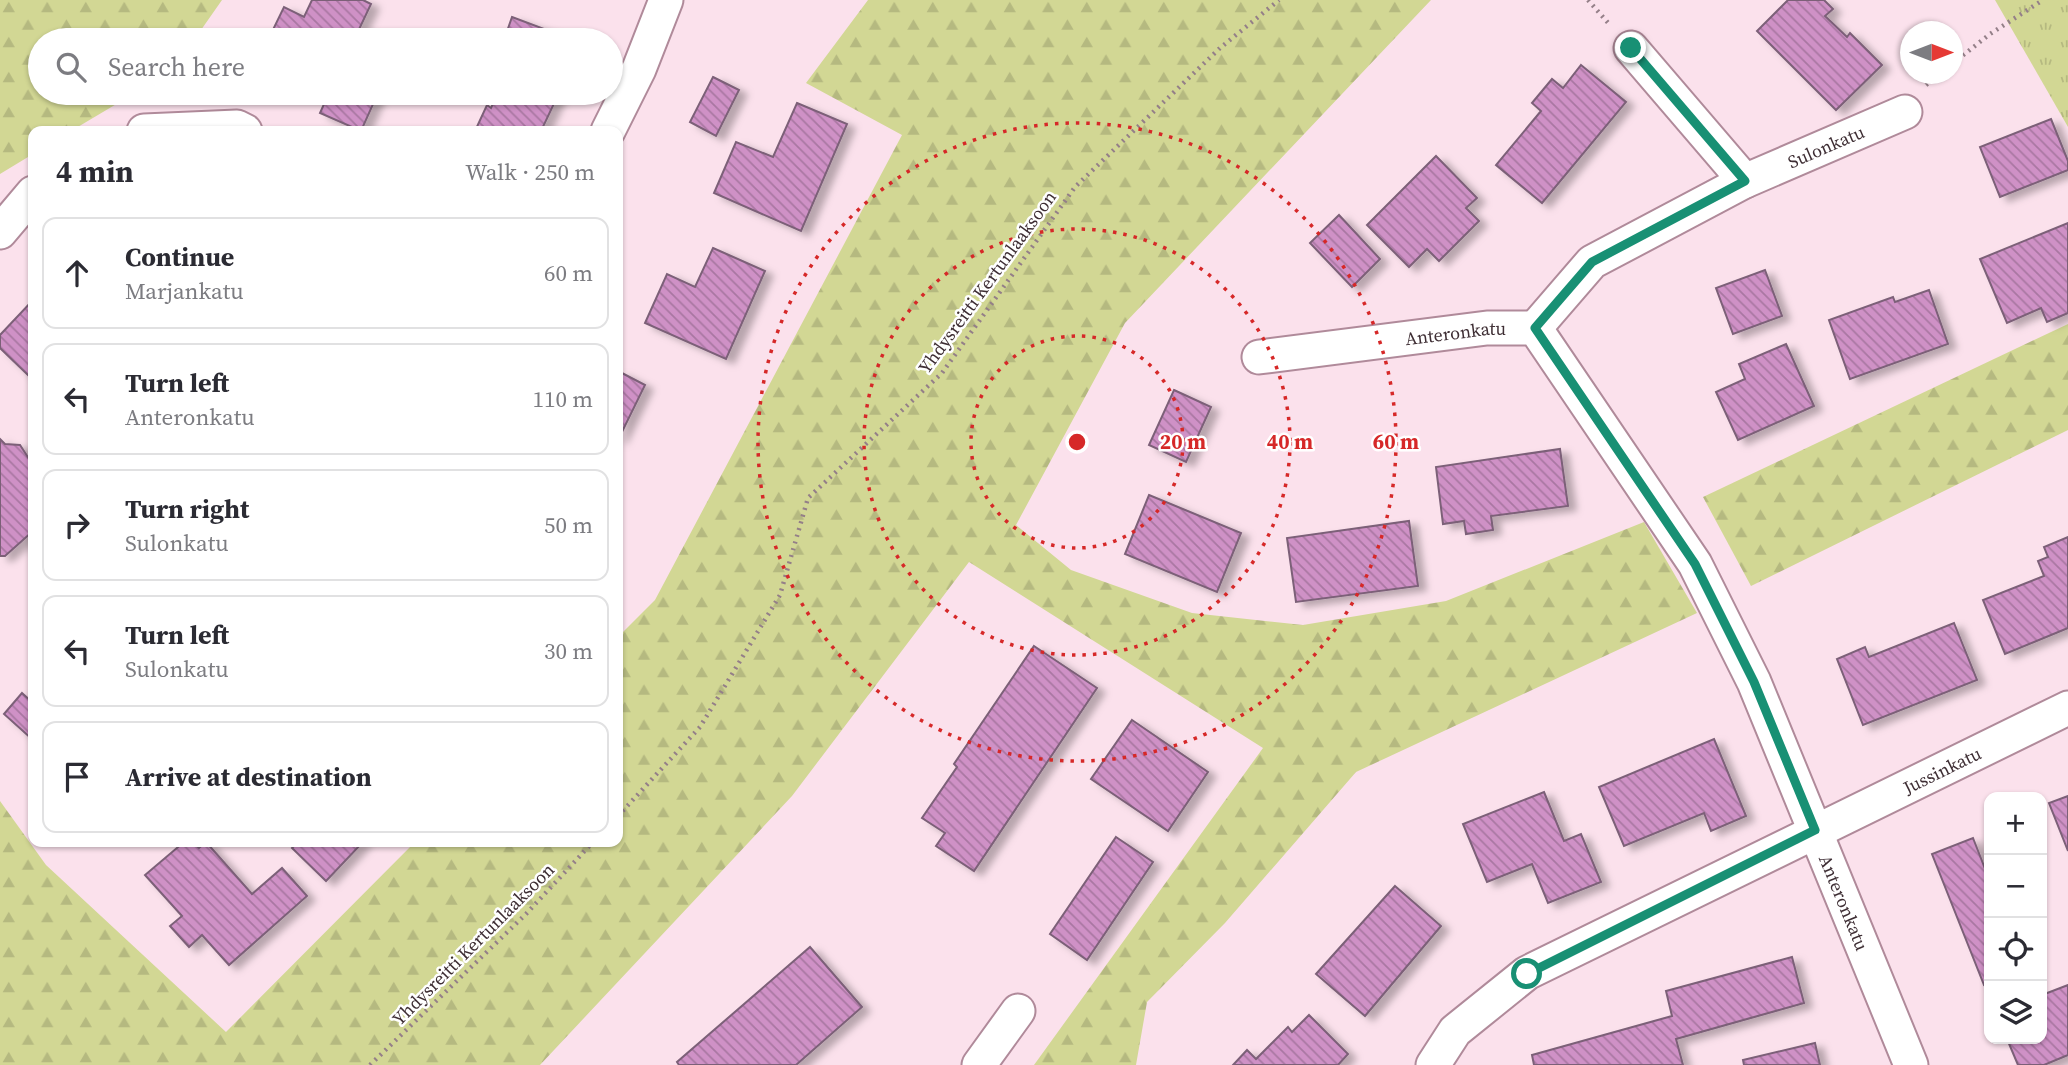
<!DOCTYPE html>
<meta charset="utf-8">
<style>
:root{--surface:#fff;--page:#f2f2f3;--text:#2b2b33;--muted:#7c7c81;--line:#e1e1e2}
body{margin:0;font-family:"Source Serif 4",serif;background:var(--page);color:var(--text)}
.controls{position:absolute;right:21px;bottom:21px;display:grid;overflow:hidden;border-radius:14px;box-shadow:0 2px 5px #0004}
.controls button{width:63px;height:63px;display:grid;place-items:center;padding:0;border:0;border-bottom:2px solid var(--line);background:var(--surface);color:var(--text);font:35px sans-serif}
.compass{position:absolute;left:1900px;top:21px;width:63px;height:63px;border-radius:50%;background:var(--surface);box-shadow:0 2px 5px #0004;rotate:90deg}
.stop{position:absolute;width:21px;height:21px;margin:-16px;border:5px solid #189074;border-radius:50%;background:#fff}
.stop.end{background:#189074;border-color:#fff;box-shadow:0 2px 7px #0008}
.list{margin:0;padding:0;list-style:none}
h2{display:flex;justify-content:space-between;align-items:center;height:91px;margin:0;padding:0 28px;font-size:30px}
h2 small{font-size:23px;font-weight:400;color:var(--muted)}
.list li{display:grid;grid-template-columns:46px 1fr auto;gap:21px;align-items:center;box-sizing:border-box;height:112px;margin:0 14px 14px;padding:0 14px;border:2px solid var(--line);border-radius:14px}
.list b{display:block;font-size:26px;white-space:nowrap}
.list p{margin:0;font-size:23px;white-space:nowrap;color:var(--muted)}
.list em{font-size:23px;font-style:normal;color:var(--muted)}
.icon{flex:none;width:38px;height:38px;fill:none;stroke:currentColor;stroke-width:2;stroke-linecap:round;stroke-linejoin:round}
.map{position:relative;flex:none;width:2068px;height:1065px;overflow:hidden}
.search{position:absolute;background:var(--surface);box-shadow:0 2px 5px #0004;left:28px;top:28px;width:595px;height:77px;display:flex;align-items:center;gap:18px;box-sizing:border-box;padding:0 24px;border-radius:38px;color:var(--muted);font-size:26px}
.panel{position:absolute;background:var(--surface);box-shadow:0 2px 5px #0004;left:28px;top:126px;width:595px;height:721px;border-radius:14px}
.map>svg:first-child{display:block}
</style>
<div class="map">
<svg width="2068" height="1065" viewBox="0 0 2068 1065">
<defs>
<pattern id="grass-tufts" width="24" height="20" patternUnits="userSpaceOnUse" patternTransform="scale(1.75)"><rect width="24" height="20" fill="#d2d794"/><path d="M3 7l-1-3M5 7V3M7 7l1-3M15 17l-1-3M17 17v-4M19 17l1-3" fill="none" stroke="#b5b980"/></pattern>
<pattern id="forest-firs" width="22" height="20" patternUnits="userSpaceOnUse" patternTransform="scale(1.75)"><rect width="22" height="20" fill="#d2d794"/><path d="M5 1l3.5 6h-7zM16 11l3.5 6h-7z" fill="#b5b980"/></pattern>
<pattern id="building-back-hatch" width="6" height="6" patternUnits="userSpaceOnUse" patternTransform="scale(1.75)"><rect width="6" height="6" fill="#cf91c6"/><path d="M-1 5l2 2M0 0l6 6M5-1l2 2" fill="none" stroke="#a977a2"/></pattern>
<filter id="shadow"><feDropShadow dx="8" dy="4.5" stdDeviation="3.5" flood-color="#0004"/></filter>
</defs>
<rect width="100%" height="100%" fill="#fbe1ec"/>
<polygon fill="url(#grass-tufts)" points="1995,0 2068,0 2068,127"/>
<g fill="url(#forest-firs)">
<polygon points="0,0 222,0 194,40 40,40 40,93 135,93 71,131 33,131 33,154 0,174"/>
<polygon points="868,0 1431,0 1125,323 1016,525 1071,570 1192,613 1303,625 1446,601 1644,522 1697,613 1356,772 1225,923 1147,1002 1136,1065 1034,1065 1263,748 969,562 792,796 540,1065 0,1065 0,801 46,865 226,1032 415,842 618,842 618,637 655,600 902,135 806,83"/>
<polygon points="2068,324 2068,430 1751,586 1703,497"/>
</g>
<g fill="url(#building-back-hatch)" stroke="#7c6078" stroke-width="2" filter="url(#shadow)">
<polygon points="312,0 363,0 371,4 354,40 268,40 284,7 304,17"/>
<polygon points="1788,0 1824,0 1833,9 1825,16 1847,37 1850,33 1882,65 1836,110 1757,31"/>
<polygon points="512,17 555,33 553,40 504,40"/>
<polygon points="1581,65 1626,102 1542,203 1496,165 1541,111 1532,103 1552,79 1563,88"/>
<polygon points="713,77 739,90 716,136 690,122"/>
<polygon points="329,93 378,93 361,131 320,113"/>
<polygon points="498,93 559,93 541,131 475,131 487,105 491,108"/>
<polygon points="797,103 847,124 801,231 714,193 736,142 773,157"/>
<polygon points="2051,119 2068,161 2068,170 2000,197 1980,147"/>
<polygon points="1436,156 1477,198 1466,208 1479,221 1439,261 1427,249 1409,267 1367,225"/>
<polygon points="1339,215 1380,259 1352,287 1310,243"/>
<polygon points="2068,223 2068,313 2047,322 2041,308 2007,323 1980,259"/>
<polygon points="713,248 765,271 726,359 645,323 667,274 695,287"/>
<polygon points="1765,270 1782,316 1733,334 1716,288"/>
<polygon points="1929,290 1948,344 1850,379 1829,320 1893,297 1895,302"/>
<polygon points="33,300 33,380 0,348 0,335"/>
<polygon points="1786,344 1814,406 1738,440 1716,392 1745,379 1739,364"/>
<polygon points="620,372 645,385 618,440 618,376"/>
<polygon points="1174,390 1211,407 1186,462 1149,445"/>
<polygon points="0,439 5,444 20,445 33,465 33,531 5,556 0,556"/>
<polygon points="1560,449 1568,506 1491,516 1493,530 1466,534 1464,521 1443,524 1436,467"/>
<polygon points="1149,495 1241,533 1217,592 1125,554"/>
<polygon points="1409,521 1418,586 1296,602 1287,538"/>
<polygon points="2068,537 2068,628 2005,654 1983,600 2044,576 2038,561 2048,557 2044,547"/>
<polygon points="1954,623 1977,680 1863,725 1837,659 1865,647 1869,657"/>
<polygon points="1034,646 1097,688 974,871 936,846 945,833 922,818 957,767 954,764"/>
<polygon points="22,693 33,703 33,740 4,714"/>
<polygon points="1132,720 1208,772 1168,831 1091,779"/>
<polygon points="1714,739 1746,816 1711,831 1704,813 1624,846 1599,787"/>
<polygon points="1544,792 1564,841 1581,834 1601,882 1548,903 1532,864 1487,882 1463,824"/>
<polygon points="2068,796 2068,851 2049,803"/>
<polygon points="1116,837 1153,862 1087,960 1050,934"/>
<polygon points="1973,838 1989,879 1989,983 1984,985 1932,854"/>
<polygon points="184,842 193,842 199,848 206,842 252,894 282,868 307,896 229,965 202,935 189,947 170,926 182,916 145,875"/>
<polygon points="298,842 363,842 326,881 292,848"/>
<polygon points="1395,886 1441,926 1365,1016 1316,974"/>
<polygon points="810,947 862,1007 796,1065 679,1065 677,1062"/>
<polygon points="1792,957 1804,1003 1676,1039 1683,1065 1534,1065 1532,1055 1672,1016 1666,991"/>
<polygon points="2068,985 2068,1055 2044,1065 2018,1065 2007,1039 2042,1039 2042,995"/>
<polygon points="1309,1015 1348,1054 1338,1065 1233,1065 1247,1050 1256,1059 1288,1027 1292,1032"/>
<polygon points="1815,1043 1820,1065 1744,1065 1743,1060"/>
</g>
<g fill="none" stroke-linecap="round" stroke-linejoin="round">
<g stroke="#b08a9a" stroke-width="37">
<g id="minor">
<polyline points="144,131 237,127 245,131"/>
<polyline points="608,131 639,69 666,0"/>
<path id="s1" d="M1745 181 1905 112"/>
<polyline points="0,232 33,193"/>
<polyline points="1535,328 1592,262 1745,181 1631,48"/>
<path id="s2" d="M1259 357 1487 328H1535L1695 564 1754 682 1911 1065"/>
<polyline points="979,1065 1018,1011"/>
<path id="s3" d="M1433 1065 1455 1031 1527 973 2068 708"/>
</g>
</g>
<g stroke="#947f88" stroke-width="4.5" stroke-dasharray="2 5" stroke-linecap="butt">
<polyline points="1588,0 1609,24"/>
<polyline points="1952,64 1990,34 2043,0"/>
<polyline points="1926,85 1940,74"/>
<polyline points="618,816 700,727 780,595 808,498 942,373 1075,187 1220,48 1279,0"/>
<polyline points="370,1065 526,914 593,842"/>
</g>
<use href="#minor" stroke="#fff" stroke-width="33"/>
</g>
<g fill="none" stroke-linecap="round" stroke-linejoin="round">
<polyline stroke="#189074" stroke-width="9" points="1527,974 1815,830 1754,682 1695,564 1535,328 1592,262 1745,181 1631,48"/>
</g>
<g fill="none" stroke="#d62828" stroke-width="3.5" stroke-dasharray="3.5 7">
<circle cx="1077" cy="442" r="106"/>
<circle cx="1077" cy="442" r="213"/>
<circle cx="1077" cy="442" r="319"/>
</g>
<g text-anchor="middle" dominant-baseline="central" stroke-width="5" stroke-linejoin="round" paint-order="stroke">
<g font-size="18" fill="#3e2e34" stroke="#fff">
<text stroke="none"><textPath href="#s1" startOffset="88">Sulonkatu</textPath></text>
<text transform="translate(987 282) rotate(-54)">Yhdysreitti Kertunlaaksoon</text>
<text stroke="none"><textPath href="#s2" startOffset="198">Anteronkatu</textPath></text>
<text stroke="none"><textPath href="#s3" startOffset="595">Jussinkatu</textPath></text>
<text stroke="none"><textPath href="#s2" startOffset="933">Anteronkatu</textPath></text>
<text transform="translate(473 944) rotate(-45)">Yhdysreitti Kertunlaaksoon</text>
</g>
</g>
<circle cx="1077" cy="442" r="10" fill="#d62828" stroke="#fff" stroke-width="3.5"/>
<g font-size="21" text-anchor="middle" font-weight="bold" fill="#d62828" stroke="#fff" stroke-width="5" stroke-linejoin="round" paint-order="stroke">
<text x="1183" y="449">20 m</text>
<text x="1290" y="449">40 m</text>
<text x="1396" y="449">60 m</text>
</g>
</svg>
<div class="controls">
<button>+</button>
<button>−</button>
<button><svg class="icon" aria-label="locate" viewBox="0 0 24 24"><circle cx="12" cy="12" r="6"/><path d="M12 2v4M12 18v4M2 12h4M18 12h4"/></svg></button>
<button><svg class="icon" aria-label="layers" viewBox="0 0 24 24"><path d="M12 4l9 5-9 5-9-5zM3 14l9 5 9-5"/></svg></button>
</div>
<svg class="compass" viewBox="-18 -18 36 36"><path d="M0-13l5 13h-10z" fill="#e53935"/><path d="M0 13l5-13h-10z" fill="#7c7c81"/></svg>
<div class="stop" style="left:1527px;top:974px"></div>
<div class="stop end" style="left:1631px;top:48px"></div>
<div class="search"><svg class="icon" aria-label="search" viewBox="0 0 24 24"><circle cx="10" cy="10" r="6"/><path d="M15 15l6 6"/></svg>Search here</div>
<section class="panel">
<h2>4 min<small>Walk · 250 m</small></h2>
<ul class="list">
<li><svg class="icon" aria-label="ahead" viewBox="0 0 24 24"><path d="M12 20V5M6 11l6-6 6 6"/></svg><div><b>Continue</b><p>Marjankatu</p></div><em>60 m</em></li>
<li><svg class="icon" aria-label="left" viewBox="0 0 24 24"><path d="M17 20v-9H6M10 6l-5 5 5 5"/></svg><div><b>Turn left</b><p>Anteronkatu</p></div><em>110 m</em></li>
<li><svg class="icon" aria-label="right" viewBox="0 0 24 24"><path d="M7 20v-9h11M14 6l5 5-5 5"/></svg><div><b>Turn right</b><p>Sulonkatu</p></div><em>50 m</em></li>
<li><svg class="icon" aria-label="left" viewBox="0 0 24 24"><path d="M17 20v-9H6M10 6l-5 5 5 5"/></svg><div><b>Turn left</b><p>Sulonkatu</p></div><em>30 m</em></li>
<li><svg class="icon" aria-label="arrive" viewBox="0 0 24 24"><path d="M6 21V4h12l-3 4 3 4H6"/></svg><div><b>Arrive at destination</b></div></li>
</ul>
</section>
</div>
